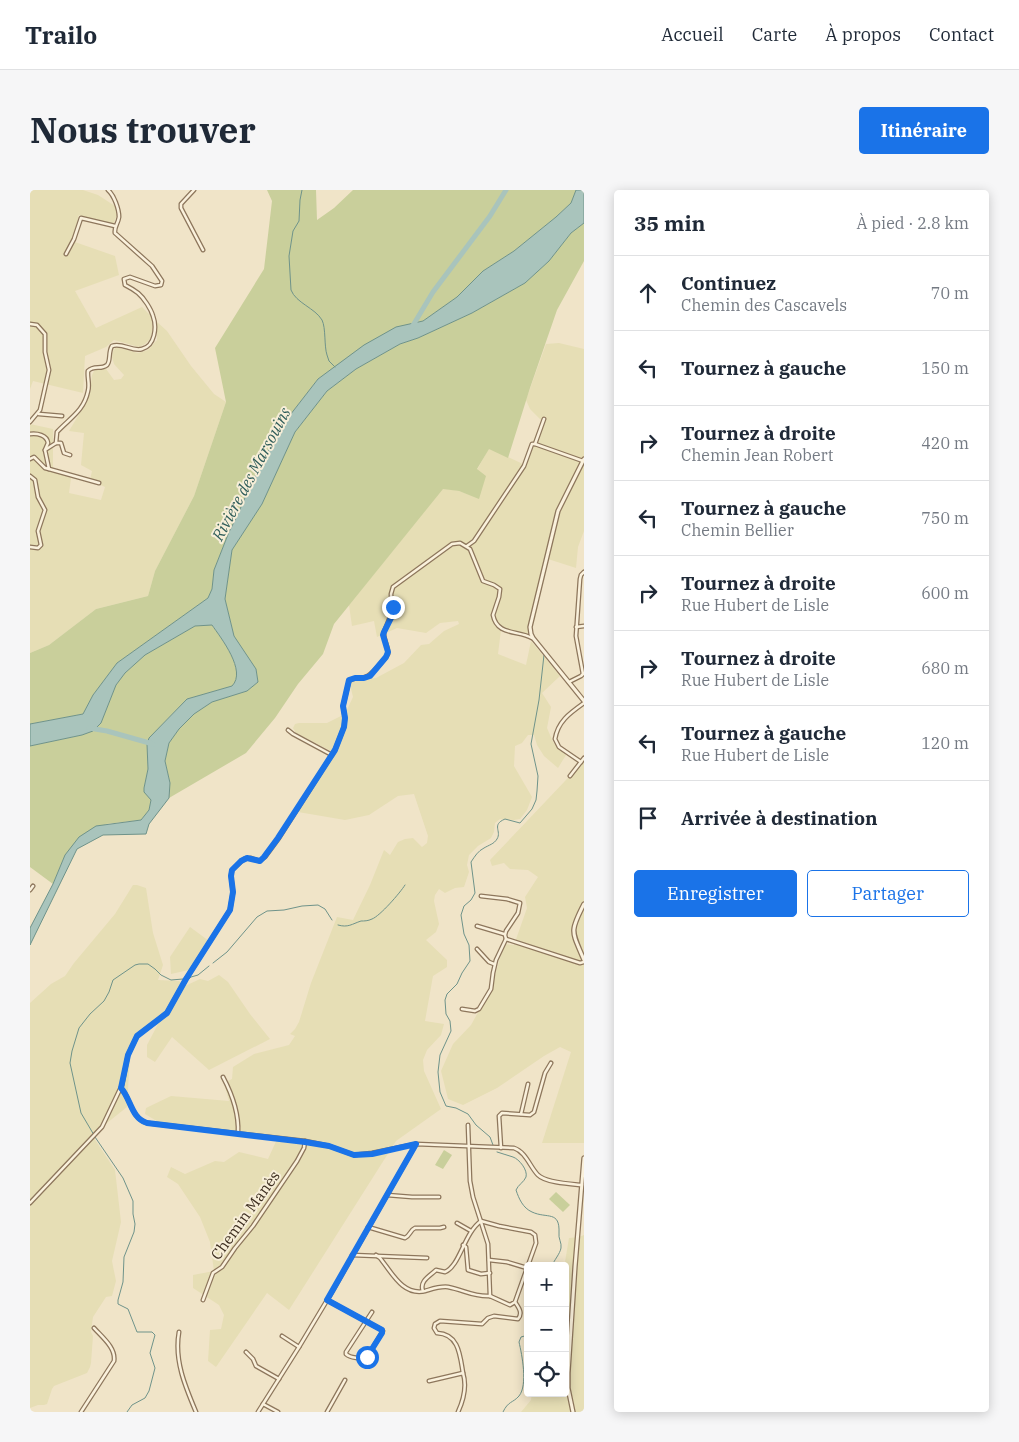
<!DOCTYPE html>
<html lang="fr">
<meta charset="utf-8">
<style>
:root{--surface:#fff;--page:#f6f6f7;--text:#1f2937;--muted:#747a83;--line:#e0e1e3;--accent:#1a73e8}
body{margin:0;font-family:"IBM Plex Serif",serif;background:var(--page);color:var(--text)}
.controls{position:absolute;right:15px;bottom:15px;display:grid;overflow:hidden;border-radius:5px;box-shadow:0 2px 12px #0003}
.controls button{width:45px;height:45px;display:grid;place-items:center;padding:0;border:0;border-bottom:1px solid var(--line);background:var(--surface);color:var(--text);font:25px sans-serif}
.stop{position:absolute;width:15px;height:15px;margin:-11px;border:4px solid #1a73e8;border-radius:50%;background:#fff}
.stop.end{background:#1a73e8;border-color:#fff;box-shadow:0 1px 5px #0008}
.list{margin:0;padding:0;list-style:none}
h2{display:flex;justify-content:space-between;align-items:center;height:65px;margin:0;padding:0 20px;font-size:21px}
h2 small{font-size:16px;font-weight:400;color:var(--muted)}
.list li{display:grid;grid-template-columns:32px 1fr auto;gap:15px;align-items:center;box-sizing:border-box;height:75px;padding:0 20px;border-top:1px solid var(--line)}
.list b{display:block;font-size:19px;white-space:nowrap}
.list p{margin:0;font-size:16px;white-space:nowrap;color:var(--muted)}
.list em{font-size:16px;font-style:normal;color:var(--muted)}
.actions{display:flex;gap:10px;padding:15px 20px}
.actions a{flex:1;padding:11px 0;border:1px solid var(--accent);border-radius:5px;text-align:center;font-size:18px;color:var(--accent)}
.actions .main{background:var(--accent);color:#fff}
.icon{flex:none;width:28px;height:28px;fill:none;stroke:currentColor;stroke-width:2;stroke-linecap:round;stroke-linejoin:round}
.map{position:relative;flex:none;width:554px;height:1222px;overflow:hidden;border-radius:5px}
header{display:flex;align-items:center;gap:30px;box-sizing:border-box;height:70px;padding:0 25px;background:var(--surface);border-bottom:1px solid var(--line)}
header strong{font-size:24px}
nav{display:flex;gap:28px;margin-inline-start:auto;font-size:18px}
.intro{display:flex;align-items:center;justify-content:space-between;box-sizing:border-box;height:120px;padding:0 30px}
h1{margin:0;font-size:35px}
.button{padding:12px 22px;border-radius:5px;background:var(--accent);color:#fff;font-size:18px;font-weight:700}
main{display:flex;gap:30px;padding:0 30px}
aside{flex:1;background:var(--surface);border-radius:5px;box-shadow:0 2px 12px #0003}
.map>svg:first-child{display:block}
</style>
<header>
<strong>Trailo</strong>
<nav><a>Accueil</a><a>Carte</a><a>À propos</a><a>Contact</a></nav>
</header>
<div class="intro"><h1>Nous trouver</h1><a class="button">Itinéraire</a></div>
<main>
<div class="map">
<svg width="554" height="1222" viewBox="0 0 554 1222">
<rect width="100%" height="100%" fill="#f0e4c8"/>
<g fill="#e6deb5">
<polygon points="0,0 53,0 68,5 85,16 87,25 84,33 81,37 49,25 42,51 85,66 89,85 45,101 66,138 112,117 121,126 123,134 122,142 120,149 115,154 109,157 84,150 76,157 55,166 53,203 3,191 0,199"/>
<polygon points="127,132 137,141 161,176 184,204 196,212 164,306 125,381 118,406 66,419 19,455 0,463 0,234 23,239 23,280 41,288 39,303 71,310 75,297 60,290 62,281 51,275 54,243 39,241 54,216 60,202 62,185 64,181 69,178 76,179 84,190 91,189 94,185 84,174 82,167 83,161 86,157 108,163 118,160 127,150"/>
<polygon points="529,153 554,159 554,341 548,357 546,378 518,369 505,429 498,444 471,440 468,464 496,475 501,451 530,486 512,503 521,517 517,538 523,552 536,565 528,578 514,566 507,555 504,545 498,545 492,553 485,556 484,576 502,607 497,620 490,629 484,630 470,629 465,633 464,642 461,648 448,656 439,665 437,675 439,682 434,697 425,698 415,703 409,699 405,705 404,711 409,734 406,742 396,750 417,770 417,777 403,786 395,831 414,834 411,845 397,860 393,870 394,881 411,919 366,951 259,1120 237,1103 186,1177 178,1171 180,1140 191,1139 194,1125 189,1115 163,1098 163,1085 184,1081 180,1052 170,1027 148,994 137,987 141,977 155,984 185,971 194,972 209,962 238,969 248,947 130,933 115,924 116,918 141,906 199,911 194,893 202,889 203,877 224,864 259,855 265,846 260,844 265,839 269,832 281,793 307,727 323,730 340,695 354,660 360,665 368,652 375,649 383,648 392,657 397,653 398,646 384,604 368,606 339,625 315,630 268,622 263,620 301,561 266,543 263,538 265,534 269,533 297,533 315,524 323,507 320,495 322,491 346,488 374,473 391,455 399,454 414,441 429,434 428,431 410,433 396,443 367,438 347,447 344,431 322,436 319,415 413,298 429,301 449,308 447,280 459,258 493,274 512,231 500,219 496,210 516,154"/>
<polygon points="554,571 554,953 512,953 541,862 530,857 514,866 467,898 433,915 418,909 411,881 423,854 441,835 461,799 474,754 484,755 497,718 495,707 508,687 498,680 480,679 474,673 462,676 460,670"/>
<polygon points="103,695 107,695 116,698 123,743 133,775 128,790 149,791 155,796 170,789 178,791 189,785 198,792 220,824 240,849 179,880 142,847 125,872 117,867 117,855 128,834 115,841 108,848 100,866 97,917 62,945 85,980 91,1032 82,1071 86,1091 82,1106 76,1107 63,1127 61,1142 63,1146 61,1173 60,1177 57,1183 24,1196 22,1199 17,1214 14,1215 8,1215 0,1218 0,813 21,794 35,786 44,773 85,724"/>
<polygon points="160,737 179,751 159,780 141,784 140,767"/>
<polygon points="554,1045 554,1222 491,1222 501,1210 502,1203 535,1203 535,1072 539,1048 549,1047"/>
</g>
<g fill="#c9cf9b">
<polygon points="237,0 286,0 287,30 304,18 323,0 546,0 541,13 526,27 484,61 453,81 427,107 393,131 305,177 288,189 250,238 221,294 207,326 199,342 184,380 182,399 178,408 87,473 63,505 53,524 0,534 0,463 19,455 66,419 118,406 125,381 164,306 196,212 185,158 234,79 242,11"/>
<polygon points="554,33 554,71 527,120 500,198 478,268 459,259 447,279 456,286 449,309 429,301 413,299 304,434 293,464 268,494 245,528 216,563 139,608 140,593 135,571 139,553 149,539 164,524 182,512 217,501 228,492 226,479 204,446 195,409 202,360 232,314 265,242 297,201 326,179 370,154 388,148 442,123 495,93 519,71 541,43"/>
<path d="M174 435H182C191 448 217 481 202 496L157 509 119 548 117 554 118 579 114 598 115 602 121 610 119 620 111 630 76 634 35 665 23 694 0 677V556L52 545 63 541 71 533 86 495 95 483 115 465 165 436Z"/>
<polygon points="414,960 422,965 413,979 405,975"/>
<polygon points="526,1002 540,1015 533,1022 519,1009"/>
</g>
<path fill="#a9c4bc" stroke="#6f938a" d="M546 0H554V33L541 43 519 71 495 93 442 123 388 148 370 154 326 179 297 201 265 242 232 314 202 360 195 409 204 446 226 479 228 492 217 501 182 512 164 524 149 539 139 553 135 571 140 593 139 608 119 634 116 644 73 645 47 659 0 755V738L23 694 35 665 49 647 66 636 111 630 119 620 121 610 114 602V598L118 579 117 554 119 548 157 509 202 496C217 481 191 448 182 435L165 436 115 465 95 483 86 495 71 533 63 541 52 545 0 556V534L53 524 63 505 87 473 178 408 182 399 184 380 199 342 207 326 221 294 250 238 288 189 334 155 366 137 393 131 427 107 453 81 484 61 526 27 541 13Z"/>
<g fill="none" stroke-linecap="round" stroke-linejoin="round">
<g stroke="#6f938a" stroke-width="1">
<path d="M272 0 270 10 269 31 263 41 259 66 261 100C266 113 285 118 292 130 296 138 294 156 297 165L299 171 305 177"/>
<path d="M308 735C318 738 322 734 331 731 334 731 338 731 342 729 350 726 370 703 375 695"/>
<polyline points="183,773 197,762 227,727 237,721 254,720 272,716 288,715 295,719 302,730"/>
<polyline points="64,945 51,923 40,873 42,861 49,838 60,824 74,811 79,802 83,790 105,775 109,774 118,774 125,779 131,785 141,790 153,789 157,791 161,787 168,785 179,776"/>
<polyline points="65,947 93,988 103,1011 103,1024 105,1034 104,1042 94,1067 93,1092 88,1110 88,1114 98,1119 107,1142 122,1142 125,1145 120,1163 125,1178 119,1201 115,1208 102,1215 97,1222"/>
<path d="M463 955 460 947 446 935 438 924 426 918 416 916 410 902 408 882 410 865 421 841 420 831 416 824 415 810 417 804 427 794 432 783 440 771 439 755 434 744 431 725 434 716 441 710 445 703 441 672C445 666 448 661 454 658 459 655 464 654 467 649 472 641 461 635 475 629L490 633 502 619 506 610 507 601 508 586 501 554 509 510 514 465"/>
<path d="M467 962C472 964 478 965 483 967 489 969 498 980 496 987 494 992 488 995 486 1000 489 1009 493 1018 502 1022 517 1029 530 1020 529 1043 528 1048 532 1053 531 1058 530 1064 524 1070 522 1076"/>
<polyline points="498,1122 498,1124"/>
<path d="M473 1222C478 1211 483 1213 489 1206 498 1195 492 1165 489 1152L491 1147 498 1145"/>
</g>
<g stroke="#a9c4bc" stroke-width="5">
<polyline points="382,137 403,102 460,26 476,0"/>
<polyline points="59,538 77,541 123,554"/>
</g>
<g stroke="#8d765c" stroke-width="5">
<g id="minor">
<polyline points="164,0 151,14 151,18 173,60"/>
<polyline points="36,64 44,49 51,28 85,36"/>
<polyline points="0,134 7,135 15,144 15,162 19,180 10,220 0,232"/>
<polyline points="9,224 32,226"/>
<path d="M0 244C7 243 17 245 18 253L15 260"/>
<polyline points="26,253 31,253 34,263 40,265"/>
<polyline points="505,254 553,271"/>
<path d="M0 269 4 267 15 278 19 279 15 260 26 253 27 242C40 228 54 221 58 201 60 194 57 187 58 181 64 175 71 180 77 175 81 171 78 162 82 156 92 152 102 162 112 159 125 156 127 137 123 126 121 119 114 108 108 103 104 100 99 97 95 95L94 89 100 87 125 96 131 95 132 91 122 76 85 43C84 37 88 34 89 27 89 19 84 5 78 0"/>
<polyline points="19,279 69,293"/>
<polyline points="0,286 5,290 8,307 15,320 8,341 11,355 8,358 0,357"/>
<polyline points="437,356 444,351 494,276 502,254 505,254 514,229"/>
<polyline points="546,437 554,436"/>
<polyline points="539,492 551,486 553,484 546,446 550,389 551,385 554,382"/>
<polyline points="258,540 263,544 302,565"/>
<path d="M551 572 529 557 525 549C528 531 540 523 554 513"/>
<polyline points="540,586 554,568"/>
<polyline points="0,700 3,696"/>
<polyline points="451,706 477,709 490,713 488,723 476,741 475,745 476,749 550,773 554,772"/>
<polyline points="447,736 474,744"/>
<polyline points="447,759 459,772 464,774"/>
<polyline points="432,819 445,821 449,819 461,799 463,783 466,770 476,749"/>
<path d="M193 887C202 904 209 924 208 943"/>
<path d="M91 898C101 909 101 928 117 933L275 951 299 956 324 965 342 963 386 954 484 958C496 962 500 977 508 985 516 993 541 994 552 995"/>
<polyline points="491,924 498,894"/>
<polyline points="438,935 440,991 443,1007 458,1054 460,1106"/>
<polyline points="471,958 469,926 472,923 500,925 504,922 515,883 521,873"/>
<polyline points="357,1005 382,1007 409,1007"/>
<path d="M0 1013 72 937 92 895 98 865 107 846 137 823 156 789 200 720 203 702 201 686 202 680 214 669 221 668 229 671 235 667 249 648 305 560 314 537 315 528 313 516 319 491C325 487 329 489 335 487 341 486 355 469 358 464 359 456 353 450 354 442L362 422 361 404 363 397 422 354 430 353 440 359 453 391 464 395 470 399 469 407 463 425C467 446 488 440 502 448"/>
<polyline points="427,1033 441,1041"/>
<path d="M338 1037 375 1048C380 1046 380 1040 385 1038H410L414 1037"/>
<polyline points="433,1055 436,1057 438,1080 451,1084 460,1083"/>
<polyline points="322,1065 397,1068"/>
<path d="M346 1065 350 1068C362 1083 373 1106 395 1101 402 1099 410 1096 418 1097 434 1100 443 1107 460 1106"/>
<polyline points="459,1070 477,1072 497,1078"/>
<path d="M393 1101C389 1091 400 1086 406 1080L415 1082C430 1076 434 1043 451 1031L469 1036 501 1042 505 1045 506 1053 485 1112 480 1115 460 1106"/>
<polyline points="173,1110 183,1083 192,1077 205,1058 223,1036 267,971 274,958 275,951"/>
<path d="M297 1110 352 1140 353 1141 337 1167C331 1169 320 1168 316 1164V1162L342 1122"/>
<path d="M149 1142C144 1170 155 1196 166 1222"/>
<polyline points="252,1146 269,1157"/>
<polyline points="216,1162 223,1169 226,1176 249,1189"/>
<path d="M433 1183C430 1165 429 1144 407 1143L404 1138 405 1134 410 1131 452 1134 458 1128 464 1126 488 1129C493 1123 489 1118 485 1112"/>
<path d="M399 1191 433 1183C437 1196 434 1209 428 1222"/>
<polyline points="233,1214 248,1222"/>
<path d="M51 1222 84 1171C86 1158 73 1148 64 1138"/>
<polyline points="228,1222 269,1157 302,1102 386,954"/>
<polyline points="297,1222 315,1190"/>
</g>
</g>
<g stroke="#8d765c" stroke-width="5.5">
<g id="tertiary">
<polyline points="554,269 528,321 500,437 501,444 503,448 554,511"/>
<path d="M554 714C539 743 542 741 554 770"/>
<polyline points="543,1222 538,1198 538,1183 545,1077 554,968"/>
</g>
</g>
<use href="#minor" stroke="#faf1dc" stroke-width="2.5"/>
<use href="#tertiary" stroke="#faf1dc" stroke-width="3"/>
</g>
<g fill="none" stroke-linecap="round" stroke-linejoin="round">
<path stroke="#1a73e8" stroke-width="6" d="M337 1167 352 1143V1140L297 1110 386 954 342 964 324 965 299 956 275 952 117 933C101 928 101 909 91 898L98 865 107 846 137 823 156 789 200 720 203 702 201 686 202 680 211 671 217 668 230 671 234 667 248 648 305 560 314 537 315 528 313 516 319 490 325 488H334L340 486 356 467 358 462 353 445 354 442 361 428 363 417"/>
</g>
<g text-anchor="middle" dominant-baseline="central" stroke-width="4" stroke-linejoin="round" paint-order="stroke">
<g font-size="15" fill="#3d2e20" stroke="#f7eed8">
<text transform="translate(215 1025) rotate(-54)">Chemin Manès</text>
</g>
<g font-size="16" font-style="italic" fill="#2f5d5a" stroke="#f7eed8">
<text transform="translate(221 284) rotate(-62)">Rivière des Marsouins</text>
</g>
</g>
</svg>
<div class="controls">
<button>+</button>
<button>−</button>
<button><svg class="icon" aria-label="locate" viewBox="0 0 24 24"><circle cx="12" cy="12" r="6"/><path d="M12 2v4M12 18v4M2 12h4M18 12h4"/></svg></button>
</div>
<div class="stop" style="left:337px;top:1167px"></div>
<div class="stop end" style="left:363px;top:417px"></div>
</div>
<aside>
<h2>35 min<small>À pied · 2.8 km</small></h2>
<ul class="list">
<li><svg class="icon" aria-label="ahead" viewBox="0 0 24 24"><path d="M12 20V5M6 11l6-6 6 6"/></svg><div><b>Continuez</b><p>Chemin des Cascavels</p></div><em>70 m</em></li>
<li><svg class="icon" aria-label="left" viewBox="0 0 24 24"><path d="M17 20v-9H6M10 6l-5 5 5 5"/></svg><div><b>Tournez à gauche</b></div><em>150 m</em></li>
<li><svg class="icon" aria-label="right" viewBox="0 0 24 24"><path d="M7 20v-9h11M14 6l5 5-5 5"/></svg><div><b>Tournez à droite</b><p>Chemin Jean Robert</p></div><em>420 m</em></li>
<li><svg class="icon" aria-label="left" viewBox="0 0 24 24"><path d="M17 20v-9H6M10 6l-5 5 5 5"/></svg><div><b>Tournez à gauche</b><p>Chemin Bellier</p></div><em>750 m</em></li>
<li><svg class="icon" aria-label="right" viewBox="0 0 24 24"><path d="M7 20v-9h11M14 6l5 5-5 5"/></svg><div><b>Tournez à droite</b><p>Rue Hubert de Lisle</p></div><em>600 m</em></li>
<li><svg class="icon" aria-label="right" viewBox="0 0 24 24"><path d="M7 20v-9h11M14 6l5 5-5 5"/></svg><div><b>Tournez à droite</b><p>Rue Hubert de Lisle</p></div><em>680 m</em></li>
<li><svg class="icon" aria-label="left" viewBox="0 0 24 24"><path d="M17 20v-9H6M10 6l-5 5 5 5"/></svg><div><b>Tournez à gauche</b><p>Rue Hubert de Lisle</p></div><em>120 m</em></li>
<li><svg class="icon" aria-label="arrive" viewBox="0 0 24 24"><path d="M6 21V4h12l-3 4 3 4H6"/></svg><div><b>Arrivée à destination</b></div></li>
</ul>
<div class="actions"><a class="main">Enregistrer</a><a>Partager</a></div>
</aside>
</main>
